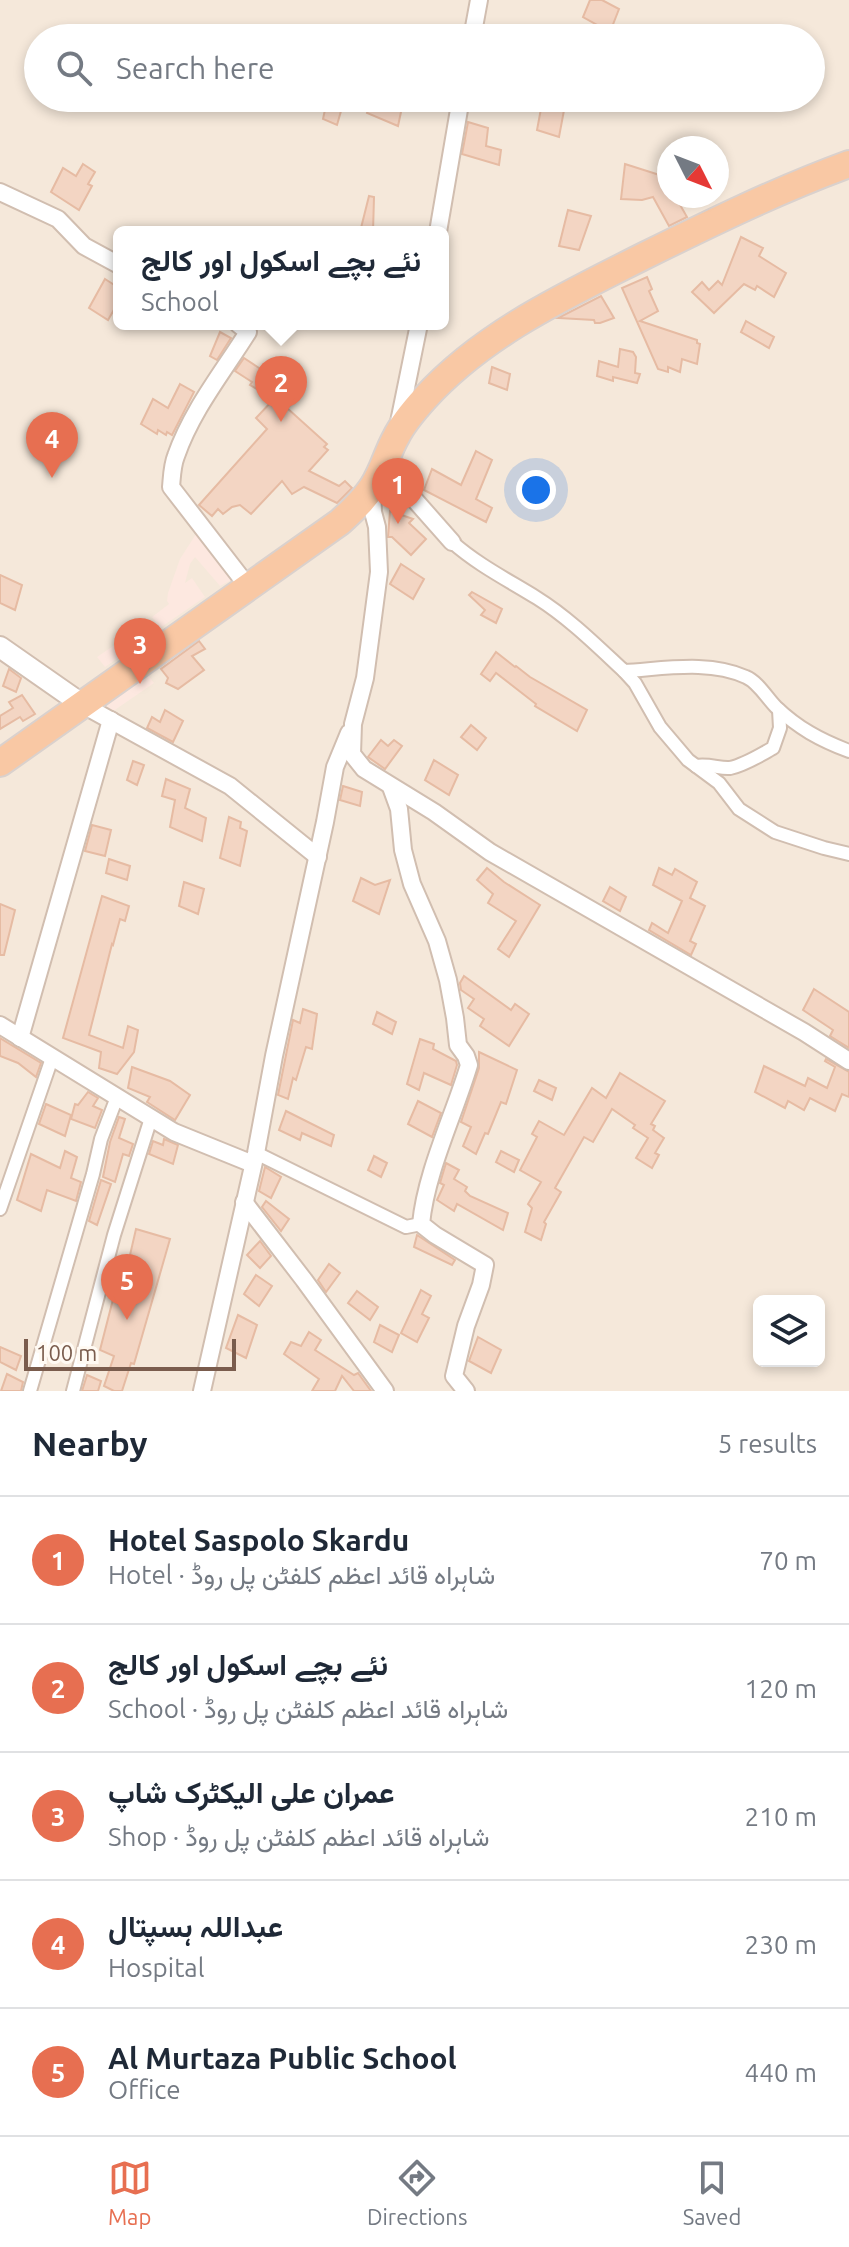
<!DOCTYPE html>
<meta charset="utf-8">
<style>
:root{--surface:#fff;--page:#f6f6f7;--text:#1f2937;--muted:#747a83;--line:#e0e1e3;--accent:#e76f51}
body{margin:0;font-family:Ubuntu,Vazirmatn,sans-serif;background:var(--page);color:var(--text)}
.controls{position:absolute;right:24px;bottom:24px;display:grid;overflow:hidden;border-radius:12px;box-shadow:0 4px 12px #0003}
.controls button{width:72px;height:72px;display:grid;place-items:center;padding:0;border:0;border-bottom:2px solid var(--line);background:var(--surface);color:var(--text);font:40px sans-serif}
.compass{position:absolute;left:657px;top:136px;width:72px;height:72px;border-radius:50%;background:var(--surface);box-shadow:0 4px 12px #0003;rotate:132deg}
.scale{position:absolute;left:24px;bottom:20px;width:212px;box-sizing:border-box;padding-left:8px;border:4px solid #7a5c4d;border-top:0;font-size:22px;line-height:28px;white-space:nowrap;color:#7a5c4d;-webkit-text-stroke:6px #fffaf3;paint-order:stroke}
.you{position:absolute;left:536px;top:490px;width:28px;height:28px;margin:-20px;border:6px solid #fff;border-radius:50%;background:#1a73e8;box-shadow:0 0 0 12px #1a73e833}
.badge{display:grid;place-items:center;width:52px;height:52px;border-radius:50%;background:var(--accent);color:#fff;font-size:26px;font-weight:700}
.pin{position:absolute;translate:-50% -66px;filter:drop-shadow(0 2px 4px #0008)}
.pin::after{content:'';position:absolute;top:42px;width:28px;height:24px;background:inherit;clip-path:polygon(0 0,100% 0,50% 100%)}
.popup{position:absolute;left:113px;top:226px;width:336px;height:104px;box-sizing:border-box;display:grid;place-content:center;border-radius:12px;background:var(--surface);filter:drop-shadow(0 2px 6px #0005);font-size:26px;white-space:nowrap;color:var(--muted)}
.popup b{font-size:30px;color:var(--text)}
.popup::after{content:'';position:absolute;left:50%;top:100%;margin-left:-16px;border:16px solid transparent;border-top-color:var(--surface)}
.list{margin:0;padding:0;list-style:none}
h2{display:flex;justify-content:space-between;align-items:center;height:104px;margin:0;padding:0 32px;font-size:34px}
h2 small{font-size:26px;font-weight:400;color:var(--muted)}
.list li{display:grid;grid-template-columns:52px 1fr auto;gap:24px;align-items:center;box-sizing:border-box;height:128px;padding:0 32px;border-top:2px solid var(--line)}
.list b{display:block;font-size:30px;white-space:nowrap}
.list p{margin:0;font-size:26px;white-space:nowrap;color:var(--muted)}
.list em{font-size:26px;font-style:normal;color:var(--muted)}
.icon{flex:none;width:44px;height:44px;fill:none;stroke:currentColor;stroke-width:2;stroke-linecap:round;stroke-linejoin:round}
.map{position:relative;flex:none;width:849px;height:1391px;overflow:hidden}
.search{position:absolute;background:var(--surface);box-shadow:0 4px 12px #0003;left:24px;right:24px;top:24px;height:88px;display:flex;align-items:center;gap:20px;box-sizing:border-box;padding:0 28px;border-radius:44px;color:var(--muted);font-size:30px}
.sheet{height:744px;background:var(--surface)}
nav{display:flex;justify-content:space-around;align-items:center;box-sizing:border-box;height:112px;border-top:2px solid var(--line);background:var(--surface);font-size:22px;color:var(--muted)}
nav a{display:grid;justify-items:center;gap:4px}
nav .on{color:var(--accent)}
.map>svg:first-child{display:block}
</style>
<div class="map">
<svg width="849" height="1391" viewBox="0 0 849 1391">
<rect width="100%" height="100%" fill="#fdf6ec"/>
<path fill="#f5e8da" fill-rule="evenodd" d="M0 0H849V1391H0ZM38 38H811V98H38ZM669 148H717V196H669ZM119 232H443V324H119ZM759 1301H819V1361H759Z"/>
<g fill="#fde8e0">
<polygon points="196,534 233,579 220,586 195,557 190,564 185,583 192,578 205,597 160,628 152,617 169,604 167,601 168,593 180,559"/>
<polygon points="135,631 143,641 105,667 97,657"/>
<polygon points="145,671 154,683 112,712 103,701"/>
</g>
<g fill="#f3d5c3" stroke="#e6bba3" stroke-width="2">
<polygon points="590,0 602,0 619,9 610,32 583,17"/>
<polygon points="371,98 404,98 398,126 367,113"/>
<polygon points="543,98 565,105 559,137 537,130"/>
<polygon points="326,105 341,111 337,125 323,119"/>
<polygon points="468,122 488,128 486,146 501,150 499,165 462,154"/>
<polygon points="83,164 95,172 88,184 92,186 79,210 51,192 63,168 76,176"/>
<polygon points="625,164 669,178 669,196 675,196 687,217 669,226 653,197 642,200 621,199"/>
<polygon points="369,196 374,197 373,232 360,232"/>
<polygon points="568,210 591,216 579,250 559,246"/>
<polygon points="741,237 763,248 759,256 786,273 774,297 757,286 755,290 744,284 714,313 692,292 702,282 709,290 718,281 722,285"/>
<polygon points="647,277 652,289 649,291 658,311 640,321 697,340 697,343 700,344 697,364 682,359 680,372 668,367 668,372 658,369 622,288"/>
<polygon points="105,279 119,288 119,301 108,320 89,308"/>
<polygon points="601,296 614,318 600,323 595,323 594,320 558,318"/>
<polygon points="746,321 774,337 769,348 741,332"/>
<polygon points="220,332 231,338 217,360 210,356"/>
<polygon points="620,349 633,352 636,357 635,373 640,374 637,383 613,377 613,381 597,376 599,361 618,367"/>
<polygon points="244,358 262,370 264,366 279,375 275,384 294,401 287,408 327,444 324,447 328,450 309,471 339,486 345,481 352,488 337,503 304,487 292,494 282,481 251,514 240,505 232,507 223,514 218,509 212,516 199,505 267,429 256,418 274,399 250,385 252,382 235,371"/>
<polygon points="492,367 510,374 507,390 489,383"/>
<polygon points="180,384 194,392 172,435 167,432 166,435 158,430 157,434 141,424 153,399 168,408"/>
<polygon points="476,451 492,460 476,499 492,508 486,522 424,490 432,469 461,485"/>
<polygon points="390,511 413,519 409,523 426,539 411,555 392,537 388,537"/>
<polygon points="401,564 424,579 413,599 390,584"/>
<polygon points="0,575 22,585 15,610 0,603"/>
<polygon points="472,592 502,609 496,623 481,615 485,610 469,595"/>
<polygon points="199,641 205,649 192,656 204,670 178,689 166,683 168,678 161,669"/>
<polygon points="496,652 515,667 516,666 530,677 587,710 577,731 535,706 536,704 496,673 490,681 481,674"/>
<polygon points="9,669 21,678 16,692 3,686"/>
<polygon points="22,695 35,714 23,721 20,717 0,729 0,716 13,708 9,702"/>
<polygon points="165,710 183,721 173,742 147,728 152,717 160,722"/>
<polygon points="471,725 486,738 477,750 461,737"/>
<polygon points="381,740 388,746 394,740 402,746 385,769 368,757"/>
<polygon points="434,760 458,775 449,795 425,780"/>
<polygon points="133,761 144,765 137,785 127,780"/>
<polygon points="166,779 190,789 185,808 206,818 202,841 170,827 175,800 162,796"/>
<polygon points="343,786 362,792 360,806 340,800"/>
<polygon points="229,817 241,822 240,828 247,831 240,866 220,858"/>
<polygon points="92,825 111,830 105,856 85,851"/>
<polygon points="109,859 130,866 127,880 106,873"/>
<polygon points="487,868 504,882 540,905 509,957 498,949 516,921 488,903 493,894 477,880"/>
<polygon points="659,868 672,875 675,869 697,882 690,898 705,906 690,941 696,944 691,955 649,930 652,923 668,933 682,901 653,885"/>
<polygon points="361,878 375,885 390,880 379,914 353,901"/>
<polygon points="184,882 204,889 198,914 179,906"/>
<polygon points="610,887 626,897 620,911 603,901"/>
<polygon points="102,896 129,906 125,921 120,919 113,945 112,944 89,1035 123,1048 128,1026 138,1030 134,1052 117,1074 99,1068 101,1052 63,1038"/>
<polygon points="0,904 15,910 4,955 0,955"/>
<polygon points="464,976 511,1010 515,1004 529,1014 509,1046 480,1026 484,1019 468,1008 474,999 461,990 460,983"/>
<polygon points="814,989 849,1012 849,1048 830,1036 833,1030 803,1010"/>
<polygon points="303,1009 317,1014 312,1049 306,1047 296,1080 293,1078 288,1099 278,1095 293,1020 300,1023"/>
<polygon points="377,1012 396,1022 392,1034 373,1024"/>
<polygon points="0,1038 41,1063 36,1077 18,1063 0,1056"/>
<polygon points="420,1039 434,1044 433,1049 456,1061 457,1065 451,1085 424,1073 419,1090 407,1084"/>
<polygon points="479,1052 517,1070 506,1104 501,1102 488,1134 485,1133 476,1154 463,1146 471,1127 461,1122 479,1068"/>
<polygon points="826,1059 849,1072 849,1097 842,1094 835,1111 810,1098 804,1110 788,1101 785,1108 755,1092 764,1066 805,1086 808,1078 827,1088 835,1067 825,1061"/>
<polygon points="132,1067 170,1081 190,1095 175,1120 147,1102 150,1097 128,1088"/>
<polygon points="620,1073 665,1101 651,1124 655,1126 653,1130 664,1138 655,1153 659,1155 652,1168 636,1158 648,1138 633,1128 635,1125 612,1109 593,1142 584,1137 555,1188 561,1192 544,1222 546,1224 541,1240 525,1232 532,1208 528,1204 541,1182 520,1170 537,1137 532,1134 539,1121 564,1135 592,1088 606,1098"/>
<polygon points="539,1080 556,1088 552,1100 534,1091"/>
<polygon points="88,1092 98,1098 93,1106 102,1110 95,1128 71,1119 75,1104 78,1105"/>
<polygon points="418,1101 441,1113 432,1137 408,1124"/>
<polygon points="46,1104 71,1115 65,1136 39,1124"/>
<polygon points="286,1111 334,1135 331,1146 302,1133 300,1140 279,1130"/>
<polygon points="119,1117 125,1119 119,1138 133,1144 129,1156 123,1154 115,1182 103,1177 110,1142"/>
<polygon points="164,1139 178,1145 173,1164 149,1154 153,1141 163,1145"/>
<polygon points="65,1151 77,1157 71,1178 81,1182 76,1201 47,1190 41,1211 17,1200 31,1154 60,1168"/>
<polygon points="501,1151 519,1160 514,1172 496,1162"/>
<polygon points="374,1156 387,1163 381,1177 368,1170"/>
<polygon points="446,1163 459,1170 454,1179 467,1187 465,1191 470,1196 508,1213 503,1230 457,1204 454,1211 437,1200 444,1185 440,1183"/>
<polygon points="265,1167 281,1177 271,1198 259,1191"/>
<polygon points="101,1180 111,1184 97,1225 89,1221"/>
<polygon points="266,1201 289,1219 281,1231 262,1207"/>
<polygon points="136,1229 170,1239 134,1364 131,1363 122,1391 114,1391 104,1386 114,1356 100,1350 118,1280 124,1281"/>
<polygon points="417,1235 455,1260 452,1265 414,1247"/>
<polygon points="260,1241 271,1256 260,1268 247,1255"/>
<polygon points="329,1264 340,1273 326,1292 318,1280"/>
<polygon points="256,1275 272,1286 259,1306 244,1294"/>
<polygon points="421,1290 431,1296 422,1314 429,1318 417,1342 401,1333"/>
<polygon points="357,1291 378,1307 370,1320 348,1303"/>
<polygon points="238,1315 257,1325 246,1358 226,1348"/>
<polygon points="380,1325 399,1335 392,1352 374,1342"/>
<polygon points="309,1332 321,1340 315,1350 354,1375 358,1373 371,1391 354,1391 342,1376 335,1391 312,1391 319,1379 284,1354 291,1342 301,1346"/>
<polygon points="478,1337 501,1350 491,1373 469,1361"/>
<polygon points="0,1347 21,1356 16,1370 0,1362"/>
<polygon points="7,1374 23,1382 21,1391 1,1391"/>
<polygon points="87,1375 101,1381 98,1391 82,1391"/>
</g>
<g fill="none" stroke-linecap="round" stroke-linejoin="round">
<g stroke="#d1beb0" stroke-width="16">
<g id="pedestrian">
<path d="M452 542C478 565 508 580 537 598 569 618 597 646 624 671 663 669 709 660 746 677 758 682 767 698 776 707 798 728 820 740 849 751"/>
<polyline points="624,671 635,683 660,727 688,760 719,783 739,809 775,832 824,848 849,854"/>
<path d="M696 766C710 764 720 769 730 768 745 765 760 755 773 748L780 728 779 710"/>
<polyline points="256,1153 406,1227 421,1224"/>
<polyline points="0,1209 52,1058"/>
<polyline points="30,1391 93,1174 101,1139 117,1097"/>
<polyline points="73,1391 114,1235 151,1118"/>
</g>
</g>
<g stroke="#d1beb0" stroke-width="20">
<g id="minor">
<polyline points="472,38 479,0"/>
<polyline points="0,192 58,219 84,246 119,265"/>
<polyline points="438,232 461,98"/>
<path d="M238 324 248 332C223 372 192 410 176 456 172 466 172 477 171 487L249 588"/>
<polyline points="399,422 419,324"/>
<polyline points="384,465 452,542"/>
<polyline points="372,489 373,512 377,527 379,572 365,678 353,724 352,754 364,769 434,812 490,852 804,1032 849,1061"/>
<polyline points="83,705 230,786 318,857"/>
<path d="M391 787 399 809 403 850 412 884 437 941 448 980 455 1018 458 1045 466 1056 469 1065C454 1115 426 1172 421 1224L435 1235 485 1265 481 1285 466 1326 454 1376 466 1391"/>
<polyline points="0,1025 174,1132 253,1164"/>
<polyline points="20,1038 111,720"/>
<polyline points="244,1202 304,1280 385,1391"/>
<polyline points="202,1391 256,1153 274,1056 325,822 335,767 349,733"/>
</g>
</g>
<g stroke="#d1beb0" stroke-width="24">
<polyline id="tertiary" points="0,647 83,705"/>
</g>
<g stroke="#dad1cd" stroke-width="30">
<path id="trunk" d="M0 763 340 522C352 511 364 500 373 486 383 471 387 453 396 437 403 423 415 409 425 398 484 333 567 295 644 256 711 223 778 190 849 164"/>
</g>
<use href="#pedestrian" stroke="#fff" stroke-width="12"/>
<use href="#minor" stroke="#fff" stroke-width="16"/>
<use href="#tertiary" stroke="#fff" stroke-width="20"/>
<use href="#trunk" stroke="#f9c8a4" stroke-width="26"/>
</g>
</svg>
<div class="controls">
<button><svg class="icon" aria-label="layers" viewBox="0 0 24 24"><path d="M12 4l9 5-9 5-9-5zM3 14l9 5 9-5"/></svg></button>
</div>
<svg class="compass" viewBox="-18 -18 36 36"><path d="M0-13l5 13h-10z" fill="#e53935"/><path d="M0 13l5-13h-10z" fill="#747a83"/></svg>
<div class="scale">100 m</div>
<div class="you"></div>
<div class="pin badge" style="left:398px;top:524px">1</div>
<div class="pin badge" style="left:281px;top:422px">2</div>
<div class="popup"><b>نئے بچے اسکول اور کالج</b>School</div>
<div class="pin badge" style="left:140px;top:684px">3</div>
<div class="pin badge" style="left:52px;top:478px">4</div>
<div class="pin badge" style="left:127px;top:1320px">5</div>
<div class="search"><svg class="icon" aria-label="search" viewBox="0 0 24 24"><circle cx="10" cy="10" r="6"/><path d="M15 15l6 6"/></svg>Search here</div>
</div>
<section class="sheet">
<h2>Nearby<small>5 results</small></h2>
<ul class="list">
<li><span class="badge">1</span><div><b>Hotel Saspolo Skardu</b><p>Hotel · شاہراہ قائد اعظم کلفٹن پل روڈ</p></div><em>70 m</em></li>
<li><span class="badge">2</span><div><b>نئے بچے اسکول اور کالج</b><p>School · شاہراہ قائد اعظم کلفٹن پل روڈ</p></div><em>120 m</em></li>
<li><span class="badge">3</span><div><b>عمران علی الیکٹرک شاپ</b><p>Shop · شاہراہ قائد اعظم کلفٹن پل روڈ</p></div><em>210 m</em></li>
<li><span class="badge">4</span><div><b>عبداللہ ہسپتال</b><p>Hospital</p></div><em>230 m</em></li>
<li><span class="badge">5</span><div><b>Al Murtaza Public School</b><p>Office</p></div><em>440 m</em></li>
</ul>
</section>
<nav>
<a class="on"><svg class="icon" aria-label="map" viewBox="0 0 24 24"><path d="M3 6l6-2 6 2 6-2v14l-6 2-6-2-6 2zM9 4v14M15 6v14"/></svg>Map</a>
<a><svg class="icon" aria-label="directions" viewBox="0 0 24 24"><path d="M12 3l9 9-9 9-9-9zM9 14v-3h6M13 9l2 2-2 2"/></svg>Directions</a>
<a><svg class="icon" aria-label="saved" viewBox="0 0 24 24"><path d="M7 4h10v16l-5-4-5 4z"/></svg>Saved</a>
</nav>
